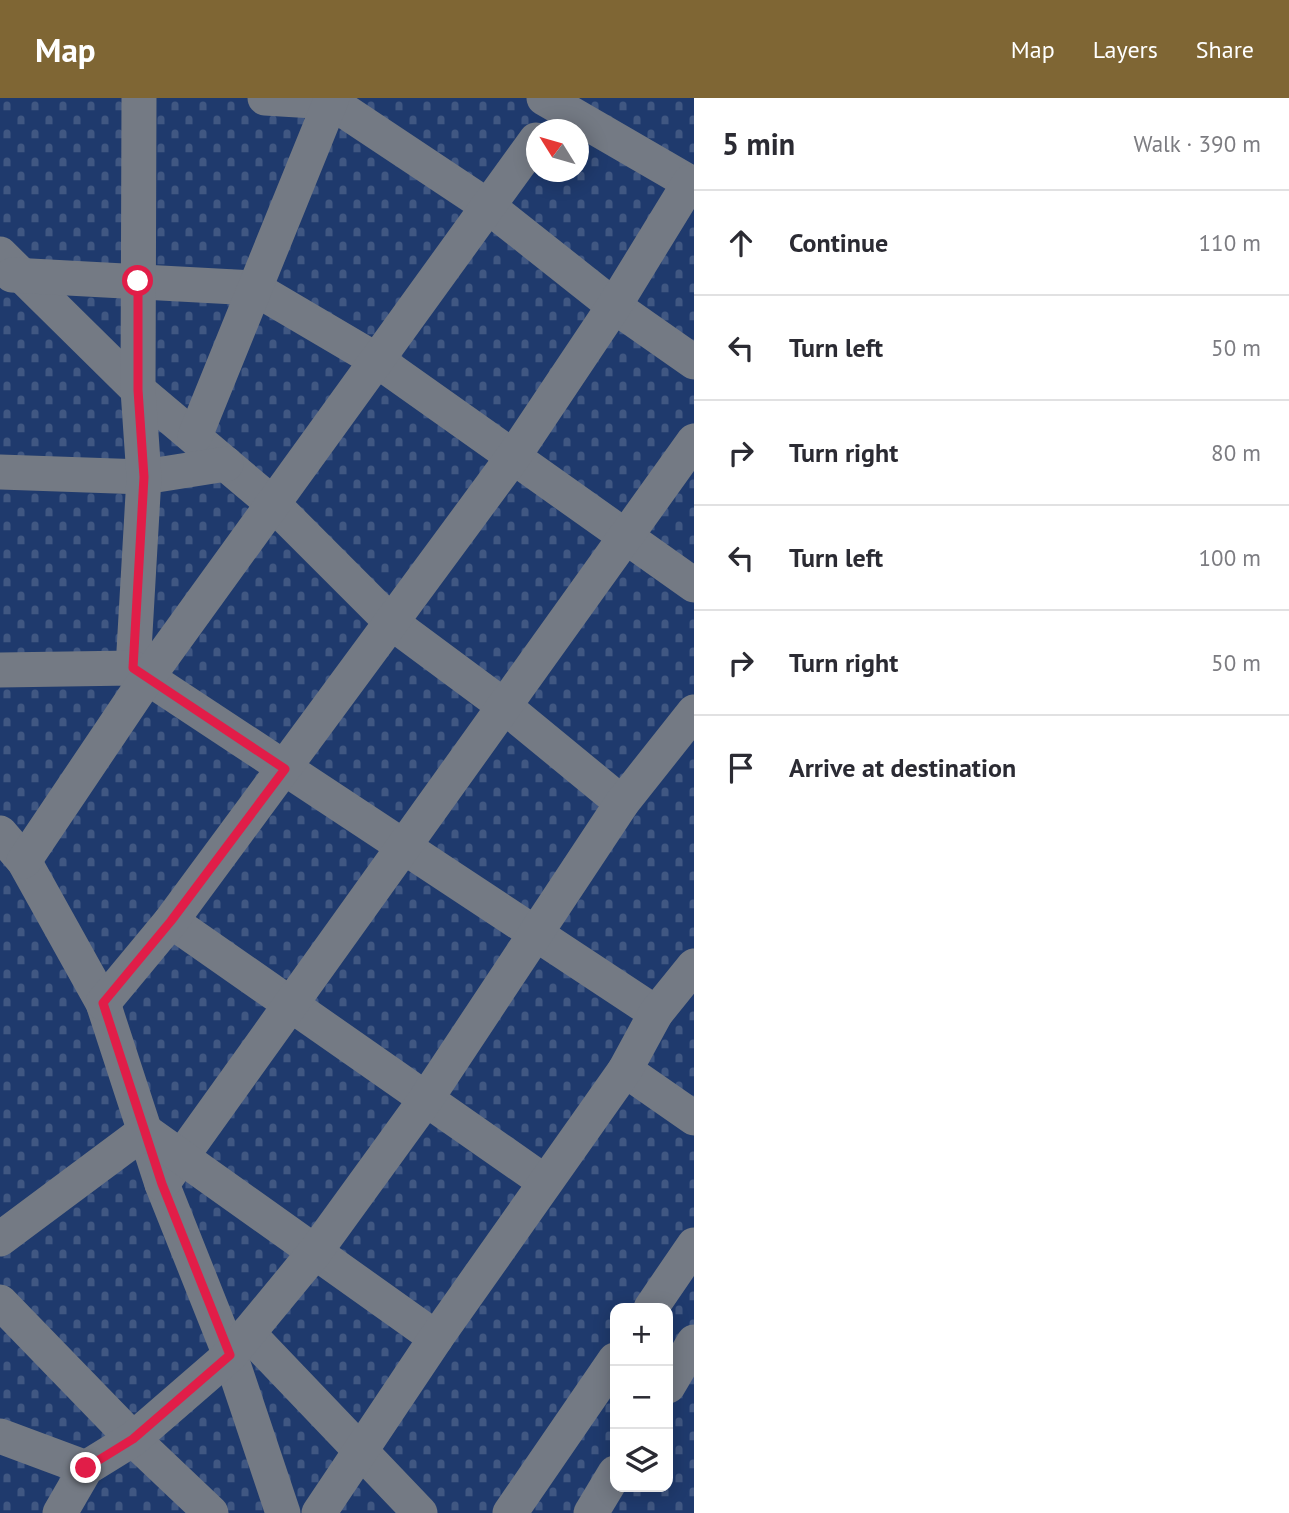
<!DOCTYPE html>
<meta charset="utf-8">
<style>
:root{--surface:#fff;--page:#f2f2f3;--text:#2b2b33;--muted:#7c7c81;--line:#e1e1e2;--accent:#7f6634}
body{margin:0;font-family:"PT Sans",sans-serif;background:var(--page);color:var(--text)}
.controls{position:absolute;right:21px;bottom:21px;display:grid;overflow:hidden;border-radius:14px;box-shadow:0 4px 18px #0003}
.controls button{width:63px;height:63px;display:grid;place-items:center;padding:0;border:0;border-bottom:2px solid var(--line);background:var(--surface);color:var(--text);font:35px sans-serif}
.compass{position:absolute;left:526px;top:21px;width:63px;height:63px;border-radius:50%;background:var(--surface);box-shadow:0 4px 18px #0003;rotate:307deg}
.stop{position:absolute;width:21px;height:21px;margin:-16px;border:5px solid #e11d48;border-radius:50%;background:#fff}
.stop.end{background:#e11d48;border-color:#fff;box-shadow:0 2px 7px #0008}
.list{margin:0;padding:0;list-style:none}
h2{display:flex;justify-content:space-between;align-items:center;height:91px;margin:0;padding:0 28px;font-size:30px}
h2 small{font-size:23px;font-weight:400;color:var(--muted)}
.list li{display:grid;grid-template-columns:46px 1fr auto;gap:21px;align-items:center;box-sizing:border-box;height:105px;padding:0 28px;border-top:2px solid var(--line)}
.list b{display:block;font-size:26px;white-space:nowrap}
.list em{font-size:23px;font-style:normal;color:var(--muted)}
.icon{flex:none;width:38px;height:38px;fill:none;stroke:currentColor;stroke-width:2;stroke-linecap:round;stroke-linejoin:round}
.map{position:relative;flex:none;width:694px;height:1415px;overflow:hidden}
header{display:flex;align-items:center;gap:42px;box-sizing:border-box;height:98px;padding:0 35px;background:var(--accent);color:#fff}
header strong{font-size:33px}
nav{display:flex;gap:38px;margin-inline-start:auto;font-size:24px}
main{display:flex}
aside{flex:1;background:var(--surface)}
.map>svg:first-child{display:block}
</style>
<header>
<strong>Map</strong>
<nav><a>Map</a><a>Layers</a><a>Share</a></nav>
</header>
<main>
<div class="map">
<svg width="694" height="1415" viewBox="0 0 694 1415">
<defs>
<pattern id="cemetery-stones" width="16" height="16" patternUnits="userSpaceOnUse" patternTransform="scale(1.75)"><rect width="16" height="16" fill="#1f3a6d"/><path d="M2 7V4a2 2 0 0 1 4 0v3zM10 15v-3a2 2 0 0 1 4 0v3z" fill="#405782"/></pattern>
</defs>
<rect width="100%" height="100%" fill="#282d35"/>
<path fill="url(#cemetery-stones)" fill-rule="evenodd" d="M0 0H694V1415H0ZM536 32H578V74H536ZM615 1210H668V1389H615Z"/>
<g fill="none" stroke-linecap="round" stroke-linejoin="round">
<g stroke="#747a84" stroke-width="35">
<polyline points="265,0 331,4 489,109 614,208 694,264"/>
<polyline points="544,0 694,87"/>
<polyline points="0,156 138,292 272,405 392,525 504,608 622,705"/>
<polyline points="12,177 254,190 378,263 694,487"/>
<polyline points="195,338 332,0"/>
<polyline points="0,374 144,379 226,366"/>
<polyline points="133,570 144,379 138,292 139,0"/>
<polyline points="0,572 133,570 656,915"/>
<polyline points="0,735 24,763 103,905 162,1086 230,1257 283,1415"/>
<polyline points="24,763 147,580 536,42"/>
<polyline points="171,823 545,1084"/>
<polyline points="103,905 171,823 513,359 614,208 690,84"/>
<polyline points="625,972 694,1020"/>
<polyline points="162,1086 694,343"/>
<polyline points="0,1141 145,1033 436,1240"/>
<polyline points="0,1204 133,1341 211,1415"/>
<polyline points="651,1210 694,1147"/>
<polyline points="248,1235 420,1415"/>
<polyline points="668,1288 694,1244"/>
<polyline points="0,1338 86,1370"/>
<polyline points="60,1415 86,1370 133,1341 230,1257 315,1154 426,1001 622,705 694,614"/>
<polyline points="319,1415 436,1240 625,972 656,915 694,868"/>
<polyline points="510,1415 615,1262"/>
<polyline points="591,1415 615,1375"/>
</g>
</g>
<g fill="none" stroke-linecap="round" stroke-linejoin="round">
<polyline stroke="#e11d48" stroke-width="9" points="86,1370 133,1341 230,1257 162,1086 103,905 171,823 285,671 133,570 144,379 138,292 138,183"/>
</g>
</svg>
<div class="controls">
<button>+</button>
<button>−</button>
<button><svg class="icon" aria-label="layers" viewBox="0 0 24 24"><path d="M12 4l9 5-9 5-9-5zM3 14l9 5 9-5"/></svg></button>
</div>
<svg class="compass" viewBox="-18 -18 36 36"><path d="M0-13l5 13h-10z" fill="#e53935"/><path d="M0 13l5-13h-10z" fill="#7c7c81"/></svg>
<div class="stop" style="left:138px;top:183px"></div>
<div class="stop end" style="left:86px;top:1370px"></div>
</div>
<aside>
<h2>5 min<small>Walk · 390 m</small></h2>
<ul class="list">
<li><svg class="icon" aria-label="ahead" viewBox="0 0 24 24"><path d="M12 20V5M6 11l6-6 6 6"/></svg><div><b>Continue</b></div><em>110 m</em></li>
<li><svg class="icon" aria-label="left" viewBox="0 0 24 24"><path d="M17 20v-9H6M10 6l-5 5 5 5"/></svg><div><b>Turn left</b></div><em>50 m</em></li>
<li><svg class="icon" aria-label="right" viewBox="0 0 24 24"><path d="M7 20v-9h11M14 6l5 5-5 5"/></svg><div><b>Turn right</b></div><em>80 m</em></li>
<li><svg class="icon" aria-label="left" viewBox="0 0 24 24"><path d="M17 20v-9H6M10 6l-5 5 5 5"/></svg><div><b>Turn left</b></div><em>100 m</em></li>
<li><svg class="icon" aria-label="right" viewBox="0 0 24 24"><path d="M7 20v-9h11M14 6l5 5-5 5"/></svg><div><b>Turn right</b></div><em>50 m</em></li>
<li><svg class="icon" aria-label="arrive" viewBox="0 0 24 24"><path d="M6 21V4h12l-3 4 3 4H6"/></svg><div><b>Arrive at destination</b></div></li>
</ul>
</aside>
</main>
